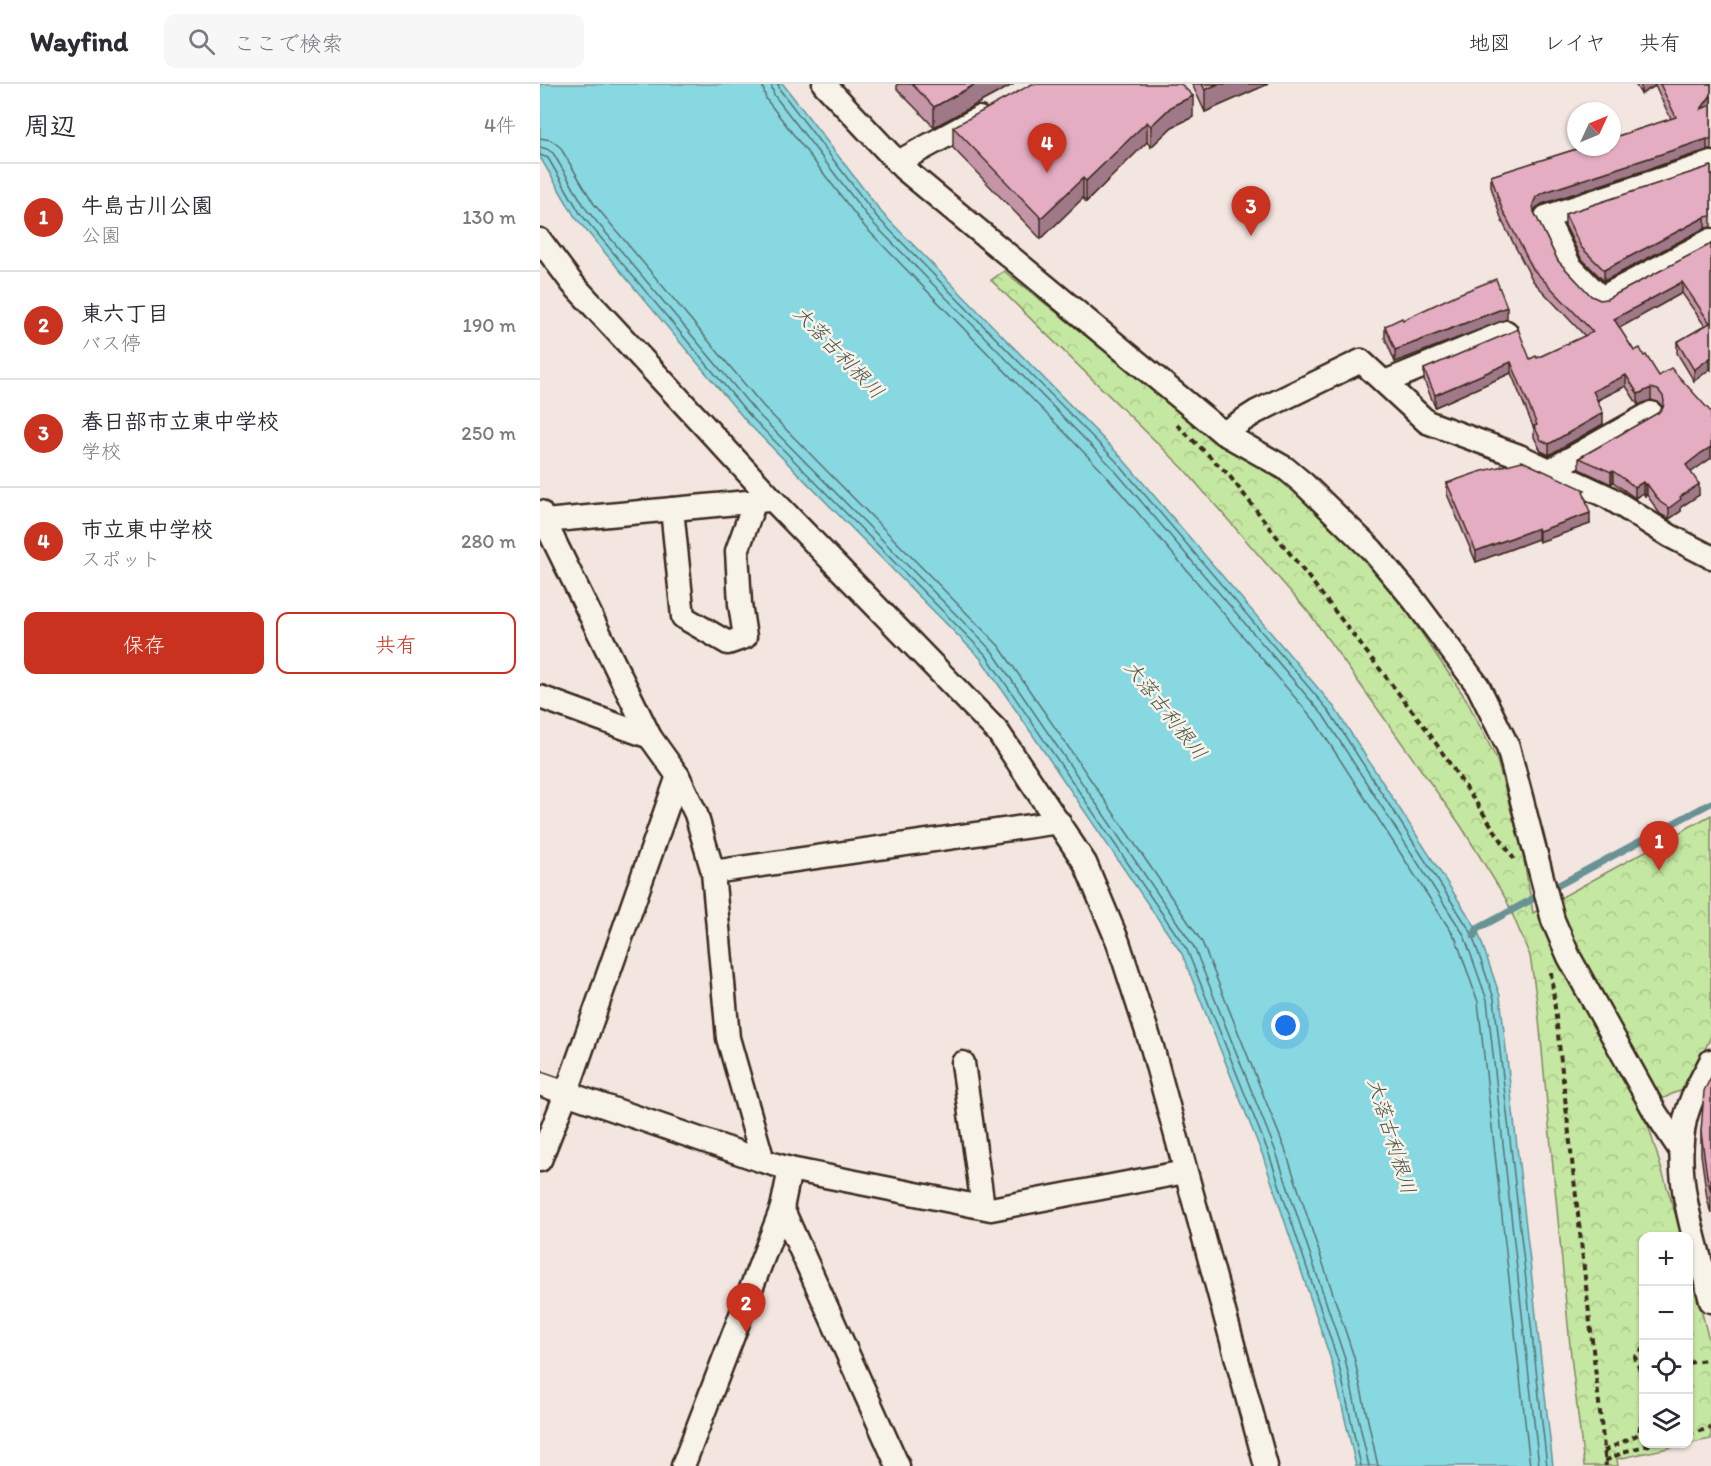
<!DOCTYPE html>
<html lang="ja">
<meta charset="utf-8">
<style>
:root{--surface:#fff;--page:#f7f7f7;--text:#2b2b33;--muted:#7c7c81;--line:#e1e1e2;--accent:#c8321e}
body{margin:0;font-family:Itim,"Klee One",sans-serif;background:var(--page);color:var(--text)}
.controls{position:absolute;right:18px;bottom:18px;display:grid;overflow:hidden;border-radius:12px;box-shadow:0 2px 4px #0004}
.controls button{width:54px;height:54px;display:grid;place-items:center;padding:0;border:0;border-bottom:2px solid var(--line);background:var(--surface);color:var(--text);font:30px sans-serif}
.compass{position:absolute;left:1027px;top:18px;width:54px;height:54px;border-radius:50%;background:var(--surface);box-shadow:0 2px 4px #0004;rotate:46deg}
.you{position:absolute;left:746px;top:942px;width:21px;height:21px;margin:-15px;border:4px solid #fff;border-radius:50%;background:#1a73e8;box-shadow:0 0 0 9px #1a73e833}
.badge{display:grid;place-items:center;width:39px;height:39px;border-radius:50%;background:var(--accent);color:#fff;font-size:20px;font-weight:700}
.pin{position:absolute;translate:-50% -50px;filter:drop-shadow(0 2px 3px #0008)}
.pin::after{content:'';position:absolute;top:32px;width:21px;height:18px;background:inherit;clip-path:polygon(0 0,100% 0,50% 100%)}
.list{margin:0;padding:0;list-style:none}
h2{display:flex;justify-content:space-between;align-items:center;height:78px;margin:0;padding:0 24px;font-size:26px}
h2 small{font-size:20px;font-weight:400;color:var(--muted)}
.list li{display:grid;grid-template-columns:39px 1fr auto;gap:18px;align-items:center;box-sizing:border-box;height:108px;padding:0 24px;border-top:2px solid var(--line)}
.list b{display:block;font-size:22px;white-space:nowrap}
.list p{margin:0;font-size:20px;white-space:nowrap;color:var(--muted)}
.list em{font-size:20px;font-style:normal;color:var(--muted)}
.actions{display:flex;gap:12px;padding:18px 24px}
.actions a{flex:1;padding:14px 0;border:2px solid var(--accent);border-radius:12px;text-align:center;font-size:21px;color:var(--accent)}
.actions .main{background:var(--accent);color:#fff}
.icon{flex:none;width:33px;height:33px;fill:none;stroke:currentColor;stroke-width:2;stroke-linecap:round;stroke-linejoin:round}
.map{position:relative;flex:none;width:1171px;height:1382px;overflow:hidden}
header{display:flex;align-items:center;gap:36px;box-sizing:border-box;height:84px;padding:0 30px;background:var(--surface);border-bottom:2px solid var(--line)}
header strong{font-size:28px}
nav{display:flex;gap:33px;margin-inline-start:auto;font-size:21px}
.search{width:420px;height:54px;background:var(--page);display:flex;align-items:center;gap:15px;box-sizing:border-box;padding:0 21px;border-radius:12px;color:var(--muted);font-size:22px}
main{display:flex}
aside{flex:1;background:var(--surface)}
.map>svg:first-child{display:block}
</style>
<header>
<strong>Wayfind</strong>
<div class="search"><svg class="icon" aria-label="search" viewBox="0 0 24 24"><circle cx="10" cy="10" r="6"/><path d="M15 15l6 6"/></svg>ここで検索</div>
<nav><a>地図</a><a>レイヤ</a><a>共有</a></nav>
</header>
<main>
<aside>
<h2>周辺<small>4件</small></h2>
<ul class="list">
<li><span class="badge">1</span><div><b>牛島古川公園</b><p>公園</p></div><em>130 m</em></li>
<li><span class="badge">2</span><div><b>東六丁目</b><p>バス停</p></div><em>190 m</em></li>
<li><span class="badge">3</span><div><b>春日部市立東中学校</b><p>学校</p></div><em>250 m</em></li>
<li><span class="badge">4</span><div><b>市立東中学校</b><p>スポット</p></div><em>280 m</em></li>
</ul>
<div class="actions"><a class="main">保存</a><a>共有</a></div>
</aside>
<div class="map">
<svg width="1171" height="1382" viewBox="0 0 1171 1382">
<defs>
<pattern id="park-crowns" width="20" height="18" patternUnits="userSpaceOnUse" patternTransform="scale(1.5)"><rect width="20" height="18" fill="#c4e7a1"/><path d="M2 6a3 3 0 1 1 6 0M12 15a3 3 0 1 1 6 0" fill="none" stroke="#a9c68a"/></pattern>
</defs>
<rect width="100%" height="100%" fill="#f3e5e0"/>
<filter id="ink" filterUnits="userSpaceOnUse"><feTurbulence type="fractalNoise" baseFrequency=".0167" numOctaves="2"/><feDisplacementMap in="SourceGraphic" scale="12" xChannelSelector="R" yChannelSelector="G"/><feConvolveMatrix kernelMatrix="1 2 1 2 8 2 1 2 1" color-interpolation-filters="sRGB"/></filter>
<g filter="url(#ink)">
<polygon fill="url(#park-crowns)" stroke="#808860" stroke-width="1.5" points="464,187 687,363 747,401 814,462 870,532 926,615 957,676 983,770 993,829 1171,731 1171,952 1147,1005 1134,1009 1100,1026 1109,1044 1142,1152 1104,1152 1104,1360 1148,1360 1149,1178 1171,1264 1171,1355 1077,1375 1078,1382 1044,1382 1031,1272 998,925 990,872 966,815 921,742 770,530 643,384 451,196"/>
<polygon fill="#88d8e2" stroke="#699294" stroke-width="1.5" points="0,0 243,0 342,129 581,373 794,623 937,845 960,912 1013,1382 816,1382 792,1279 723,1072 642,870 441,575 207,338 35,133 0,73"/>
<g fill="none" stroke-linecap="round" stroke-linejoin="round">
<g stroke="#5a706c" stroke-width="1.5">
<polyline points="222,0 226,15 325,143 564,389 775,637 916,855 938,918 990,1382"/>
<polyline points="231,0 234,11 331,137 571,382 783,631 924,851 947,916 999,1382"/>
<polyline points="238,0 240,6 337,133 576,377 789,627 931,848 954,914 1007,1382"/>
<polyline points="0,54 11,56 20,63 54,120 223,322 459,562 662,858 745,1065 814,1273 838,1382"/>
<polyline points="0,63 7,65 13,69 46,125 216,328 452,567 654,863 736,1068 805,1275 829,1382"/>
<polyline points="0,71 8,74 40,129 211,333 446,571 647,866 729,1070 798,1277 821,1382"/>
</g>
<polyline stroke="#699294" stroke-width="7" points="934,852 937,845 1171,719"/>
<g stroke="#3b2a1e" stroke-width="27">
<g id="minor">
<polyline points="284,0 363,84 683,349 745,384 763,399 832,466 873,515 938,602 968,663 1013,836 1029,873 1115,1028 1141,1067"/>
<polyline points="358,78 439,34"/>
<polyline points="1171,79 1006,133 1030,182 1061,214 1171,156"/>
<polyline points="0,156 32,199 233,416 458,648 545,779 578,858 612,963 726,1382"/>
<polyline points="845,298 966,248"/>
<polyline points="683,349 716,328 821,277 887,338 979,372 1068,413 1130,452 1171,473"/>
<polyline points="1010,386 1111,329"/>
<polyline points="132,425 143,533 188,559 205,553 200,520 197,467 215,417"/>
<polyline points="0,428 110,653 138,692 156,730 173,788 188,954 223,1077"/>
<polyline points="5,437 229,416"/>
<polyline points="0,613 110,653"/>
<polyline points="173,788 519,738"/>
<path d="M1171 977C1161 996 1150 1015 1145 1036 1132 1096 1157 1159 1171 1217"/>
<polyline points="423,979 443,1123"/>
<polyline points="0,1000 223,1077 250,1085 451,1125 645,1088"/>
<polyline points="0,1076 26,1010 138,692"/>
<polyline points="242,1124 358,1382"/>
<polyline points="143,1382 242,1124 250,1085"/>
</g>
</g>
<g stroke="#3b2a1e" stroke-width="4" stroke-dasharray="6 4.5" stroke-linecap="butt">
<polyline points="637,341 688,390 787,517 887,646 974,775"/>
<polyline points="1011,888 1066,1382"/>
<polyline points="1104,1264 1095,1273 1104,1298"/>
<polyline points="1148,1279 1171,1275"/>
<polyline points="1148,1350 1171,1344"/>
<polyline points="1064,1367 1099,1350 1104,1317"/>
<polyline points="1065,1377 1086,1367 1113,1360"/>
</g>
<use href="#minor" stroke="#f7f3e8" stroke-width="22"/>
</g>
<g fill="#c495a7" stroke="#3b2a1e" stroke-width="1.5">
<polygon points="357,0 474,0 394,43 357,5"/>
<polygon points="652,0 728,0 665,28"/>
<polygon points="1095,0 1171,0 1171,66 1167,66 1002,120 996,124 994,128 1018,177 1051,212 1060,216 1067,215 1171,160 1171,286 1170,285 1154,297 1137,269 1137,258 1165,242 1142,209 1079,244 1094,267 1104,272 1119,292 1171,328 1171,374 1151,388 1159,411 1141,423 1141,427 1129,435 1120,430 1107,411 1105,412 1103,409 1095,414 1073,398 1071,400 1039,385 1039,374 1118,329 1123,323 1118,318 1111,316 1098,321 1086,302 1058,316 1063,340 1009,371 1001,367 994,353 994,345 971,289 895,323 884,296 884,285 997,274 1045,252 993,197 962,137 951,103 951,92 1131,35 1115,2 1101,10"/>
<polygon points="653,33 632,43 611,63 607,58 546,118 543,114 501,155 413,64 413,43"/>
<polygon points="1171,82 1171,143 1165,144 1064,197 1041,174 1025,141 1025,130"/>
<polygon points="967,235 855,278 845,254 845,242 863,236"/>
<polygon points="907,399 1045,412 1050,440 999,458 998,455 936,478 907,410"/>
<polygon points="1171,993 1171,1130 1167,1114 1161,1070 1161,1048"/>
</g>
<g fill="#a07988" stroke="#3b2a1e" stroke-width="1.5">
<polygon points="436,0 474,0 394,43 394,23"/>
<polygon points="678,0 728,0 665,28 665,6"/>
<polygon points="1101,0 1115,0 1115,2 1101,10"/>
<polygon points="1171,11 1171,23 1161,25"/>
<polygon points="653,12 653,33 632,43 611,63 611,42 632,22"/>
<polygon points="607,38 607,58 546,118 546,97"/>
<polygon points="1167,55 1167,66 1002,120 996,124 993,131 993,120 996,113 1002,109"/>
<polygon points="543,94 543,114 501,155 501,134"/>
<polygon points="1165,133 1165,144 1064,197 1064,186"/>
<polygon points="1142,198 1142,209 1074,247 1074,235"/>
<polygon points="967,223 967,235 855,278 855,266"/>
<polygon points="1170,274 1170,285 1154,297 1154,286"/>
<polygon points="971,278 971,289 895,323 895,311"/>
<polygon points="1086,291 1086,302 1053,318 1053,307"/>
<polygon points="1111,304 1111,316 1098,321 1098,310"/>
<polygon points="1063,329 1063,340 1009,371 1009,360"/>
<polygon points="1171,363 1171,374 1161,381 1146,392 1146,381 1161,369"/>
<polygon points="1073,387 1073,398 1071,400 1071,388"/>
<polygon points="1103,398 1103,409 1095,414 1095,403"/>
<polygon points="1107,400 1107,411 1105,412 1105,401"/>
<polygon points="1159,400 1159,411 1141,423 1141,427 1129,435 1129,424 1140,413"/>
<polygon points="1050,429 1050,440 999,458 999,447"/>
<polygon points="998,444 998,455 936,478 936,467"/>
</g>
<g fill="#e4adc2" stroke="#3b2a1e" stroke-width="1.5">
<polygon points="372,0 436,0 394,23"/>
<polygon points="492,0 641,0 653,12 632,22 611,42 607,38 546,97 543,94 501,134 413,43"/>
<polygon points="662,0 678,0 665,6"/>
<polygon points="1120,0 1171,0 1171,11 1161,25 1171,21 1171,55 1167,55 1002,109 996,113 993,120 994,128 1018,177 1051,212 1060,216 1067,215 1171,160 1171,274 1170,274 1154,286 1137,258 1170,239 1142,198 1074,235 1094,267 1100,264 1104,272 1106,271 1119,292 1131,284 1171,328 1171,363 1161,369 1146,381 1159,400 1140,413 1141,415 1129,424 1120,418 1107,400 1105,401 1103,398 1095,403 1073,387 1071,388 1039,374 1118,329 1123,324 1124,317 1123,312 1118,306 1111,304 1098,310 1086,291 1053,307 1063,329 1009,360 1001,356 994,342 997,341 971,278 895,311 884,285 976,246 978,245 990,275 996,272 997,274 1053,248 993,185 962,125 951,92 1043,63 1072,63 1072,54 1136,33"/>
<polygon points="1171,82 1171,132 1165,133 1064,186 1041,163 1025,130"/>
<polygon points="956,195 967,223 855,266 845,242 862,234 863,236 916,211"/>
<polygon points="982,377 1045,406 1043,407 1050,429 999,447 998,444 936,467 907,399 939,388"/>
<polygon points="1171,993 1171,1108 1167,1092 1161,1048 1164,1007"/>
</g>
</g>
<g text-anchor="middle" dominant-baseline="central" stroke-width="5" stroke-linejoin="round" paint-order="stroke">
<g font-size="20" font-style="italic" fill="#4e564f" stroke="#f7f3e8">
<text transform="translate(299 268) rotate(46)">大落古利根川</text>
<text transform="translate(626 626) rotate(52)">大落古利根川</text>
<text transform="translate(852 1052) rotate(73)">大落古利根川</text>
</g>
</g>
</svg>
<div class="controls">
<button>+</button>
<button>−</button>
<button><svg class="icon" aria-label="locate" viewBox="0 0 24 24"><circle cx="12" cy="12" r="6"/><path d="M12 2v4M12 18v4M2 12h4M18 12h4"/></svg></button>
<button><svg class="icon" aria-label="layers" viewBox="0 0 24 24"><path d="M12 4l9 5-9 5-9-5zM3 14l9 5 9-5"/></svg></button>
</div>
<svg class="compass" viewBox="-18 -18 36 36"><path d="M0-13l5 13h-10z" fill="#e53935"/><path d="M0 13l5-13h-10z" fill="#7c7c81"/></svg>
<div class="you"></div>
<div class="pin badge" style="left:1119px;top:787px">1</div>
<div class="pin badge" style="left:206px;top:1249px">2</div>
<div class="pin badge" style="left:711px;top:152px">3</div>
<div class="pin badge" style="left:507px;top:89px">4</div>
</div>
</main>
